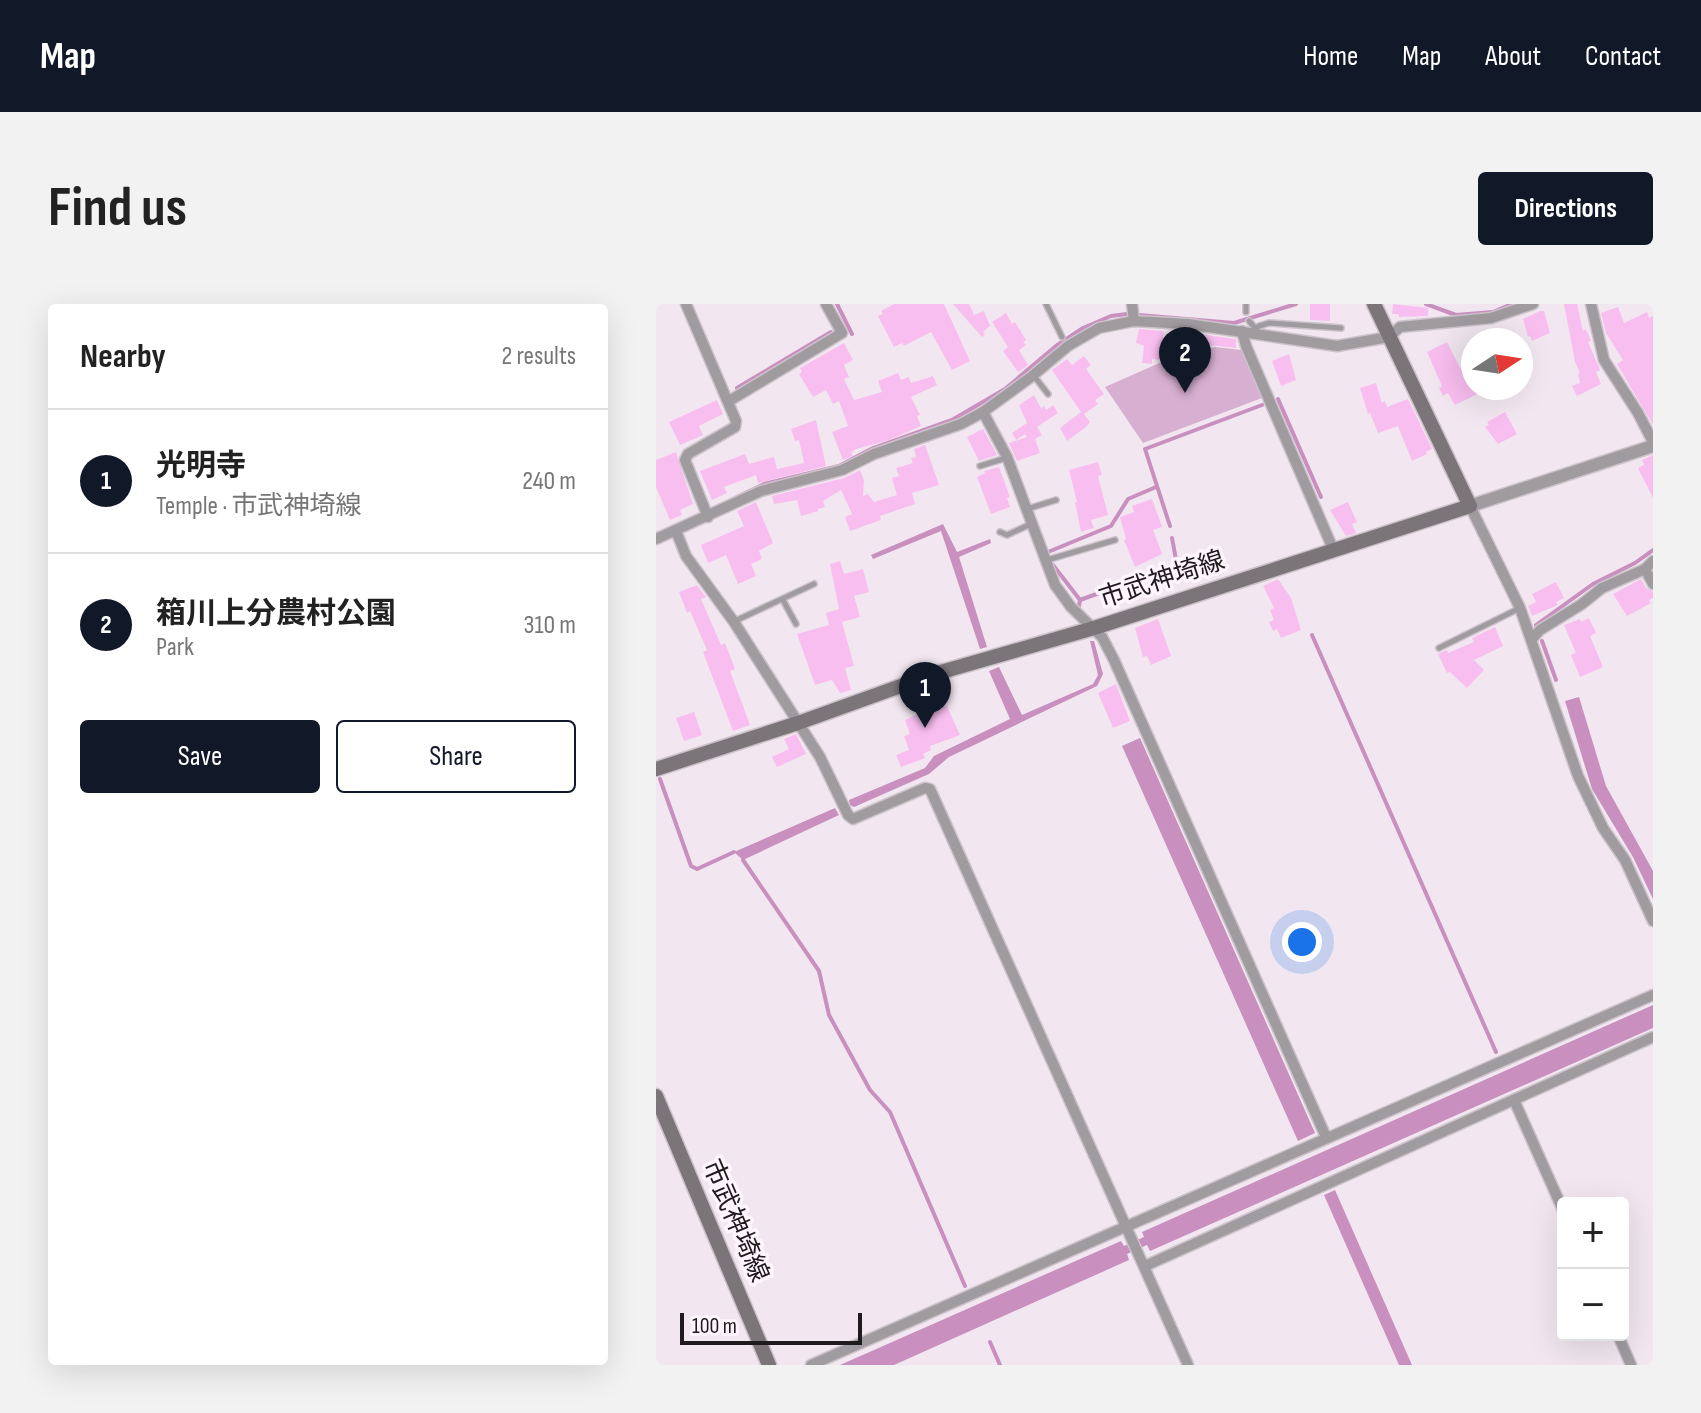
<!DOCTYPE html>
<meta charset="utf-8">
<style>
:root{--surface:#fff;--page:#f2f2f2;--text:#222;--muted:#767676;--line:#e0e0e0;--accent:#111827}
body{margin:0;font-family:"Sofia Sans Condensed","Noto Sans JP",sans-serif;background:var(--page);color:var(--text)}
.controls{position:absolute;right:24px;bottom:24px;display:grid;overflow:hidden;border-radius:8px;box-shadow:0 8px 32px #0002}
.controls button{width:72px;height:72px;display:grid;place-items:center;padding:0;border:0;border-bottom:2px solid var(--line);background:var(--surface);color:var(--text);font:40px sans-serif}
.compass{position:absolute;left:805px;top:24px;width:72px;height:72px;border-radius:50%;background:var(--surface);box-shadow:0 8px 32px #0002;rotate:78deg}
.scale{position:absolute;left:24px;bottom:20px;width:182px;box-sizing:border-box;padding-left:8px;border:4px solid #1e1a1d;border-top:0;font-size:22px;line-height:28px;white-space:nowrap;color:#1e1a1d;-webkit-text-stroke:6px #fef5fc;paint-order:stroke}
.you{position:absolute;left:646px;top:638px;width:28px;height:28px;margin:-20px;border:6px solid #fff;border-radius:50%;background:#1a73e8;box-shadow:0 0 0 12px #1a73e833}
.badge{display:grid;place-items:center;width:52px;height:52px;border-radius:50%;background:var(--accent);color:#fff;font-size:26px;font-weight:700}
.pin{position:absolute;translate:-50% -66px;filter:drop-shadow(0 2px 4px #0008)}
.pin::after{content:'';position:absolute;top:42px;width:28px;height:24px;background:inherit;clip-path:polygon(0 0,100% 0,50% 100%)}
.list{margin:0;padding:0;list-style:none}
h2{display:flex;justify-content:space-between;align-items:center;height:104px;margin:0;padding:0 32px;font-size:34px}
h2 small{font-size:26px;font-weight:400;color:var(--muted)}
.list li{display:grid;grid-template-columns:52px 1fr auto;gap:24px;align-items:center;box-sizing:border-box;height:144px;padding:0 32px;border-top:2px solid var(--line)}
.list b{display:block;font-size:30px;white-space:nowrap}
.list p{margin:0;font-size:26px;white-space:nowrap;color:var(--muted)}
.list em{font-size:26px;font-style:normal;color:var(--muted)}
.actions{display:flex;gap:16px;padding:24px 32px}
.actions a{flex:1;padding:18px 0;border:2px solid var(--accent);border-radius:8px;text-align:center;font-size:28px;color:var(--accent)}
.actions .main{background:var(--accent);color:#fff}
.map{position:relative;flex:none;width:997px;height:1061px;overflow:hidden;border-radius:8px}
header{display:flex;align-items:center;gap:48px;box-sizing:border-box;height:112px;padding:0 40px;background:var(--accent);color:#fff}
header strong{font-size:38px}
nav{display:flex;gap:44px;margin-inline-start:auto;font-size:28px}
.intro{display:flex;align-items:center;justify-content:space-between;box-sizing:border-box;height:192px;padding:0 48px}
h1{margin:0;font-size:56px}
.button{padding:20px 36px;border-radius:8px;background:var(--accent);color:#fff;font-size:28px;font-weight:700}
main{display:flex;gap:48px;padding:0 48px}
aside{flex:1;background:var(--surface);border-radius:8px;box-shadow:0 8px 32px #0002}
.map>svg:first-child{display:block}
</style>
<header>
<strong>Map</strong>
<nav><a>Home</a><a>Map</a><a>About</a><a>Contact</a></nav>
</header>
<div class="intro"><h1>Find us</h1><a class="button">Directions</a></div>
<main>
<aside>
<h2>Nearby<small>2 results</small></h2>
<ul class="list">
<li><span class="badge">1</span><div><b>光明寺</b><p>Temple · 市武神埼線</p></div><em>240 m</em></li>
<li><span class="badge">2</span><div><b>箱川上分農村公園</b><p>Park</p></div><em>310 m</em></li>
</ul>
<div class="actions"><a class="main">Save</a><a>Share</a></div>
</aside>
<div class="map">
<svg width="997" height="1061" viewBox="0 0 997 1061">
<rect width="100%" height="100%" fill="#f2e7f0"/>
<polygon fill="#d7afd0" points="559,43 586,46 606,94 487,139 449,83 517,53 520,56 541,47"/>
<g fill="#c88fbf">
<polygon points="287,220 301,248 334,235 335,239 303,253 331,343 324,345 285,227 217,255 215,251"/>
<polygon points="434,337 438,337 447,370 441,382 293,453 273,470 198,503 194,501 193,496 269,464 278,452 354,415 333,367 343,363 366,411 437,380 442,371"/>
<polygon points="923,393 950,482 997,567 997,595 977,553 936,485 909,397"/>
<polygon points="484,434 659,829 642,837 466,442"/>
<polygon points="179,504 183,511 87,556 78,548"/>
<polygon points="997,701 997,724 494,947 491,941 471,950 473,956 238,1061 184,1061 465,937 468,942 488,933 486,928"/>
<polygon points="679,886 756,1061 743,1061 668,891"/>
</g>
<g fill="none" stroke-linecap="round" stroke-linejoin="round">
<g stroke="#c88fbf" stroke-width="4">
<polyline points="181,0 196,30"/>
<polyline points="770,0 800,11 837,8 856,0"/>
<polyline points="81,84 175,28"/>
<polyline points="622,95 665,193"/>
<polyline points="81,193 108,180 183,162 215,145 296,116 349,85 400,42 427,24 455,12 471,10 578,19 640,0"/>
<polyline points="514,222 489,145 606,101"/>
<polyline points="392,248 455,222 472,195 500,183"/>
<polyline points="397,261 424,296"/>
<polyline points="423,302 424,296 521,261 516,234"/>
<polyline points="880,321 937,280 979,259 997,246"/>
<polyline points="656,331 840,748"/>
<polyline points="886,337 900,376"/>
<polyline points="4,475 35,562 41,565 78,548"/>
<polyline points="87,556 163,667 173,711 214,786 234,808 309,982"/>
<polyline points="334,1038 344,1061"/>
</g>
</g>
<g fill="#f9bef0">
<polygon points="238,0 288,0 314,57 296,66 275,28 248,42 246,39 238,43 222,12 227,10 225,7"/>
<polygon points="297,0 313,0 318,11 328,7 334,22 327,28 329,31 326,33"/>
<polygon points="654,0 674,0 674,17 654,16"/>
<polygon points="737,0 772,4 772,12 743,13 743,10 736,10"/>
<polygon points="908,0 921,0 927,27 930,25 935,37 932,38 944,66 940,68 945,80 921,92 916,82 924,79 922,70 924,69 919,58"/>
<polygon points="962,3 968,19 991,8 993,14 997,12 997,121 961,60 967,56 950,29 945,9"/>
<polygon points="884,7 888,7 894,29 876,37 874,32 872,33 867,15"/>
<polygon points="350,9 356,20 359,18 370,36 367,38 370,41 363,46 372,61 362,68 347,47 352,43 336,18"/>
<polygon points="483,25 508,27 504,56 496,55 496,60 486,59 488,42 480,39"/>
<polygon points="527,28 580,35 580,44 543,40 543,44 535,42 534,47 524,46"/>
<polygon points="791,38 804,64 807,62 817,84 834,84 799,101 792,89 787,92 783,84 786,82 771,48"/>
<polygon points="188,39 197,56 188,61 193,73 188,75 198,96 226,88 222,77 242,69 245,76 253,73 255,79 277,72 281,81 255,93 264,111 261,112 265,122 233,136 200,145 195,149 197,152 187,156 176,128 192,122 183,97 177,100 170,86 157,93 143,70 146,68 144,64"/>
<polygon points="633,50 640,76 625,82 616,57"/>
<polygon points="428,52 435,61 430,65 448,90 439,96 442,100 428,110 434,118 430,123 411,137 404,124 425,108 396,66 411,55 416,61"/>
<polygon points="720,79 726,99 729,97 731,103 752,95 776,145 770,148 771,150 756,157 742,122 722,129 714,109 712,110 704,84"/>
<polygon points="378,91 385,104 388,102 390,106 397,101 402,109 381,123 386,131 379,135 384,149 361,157 353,139 371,133 369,130 360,136 356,129 371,119 363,101"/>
<polygon points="61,96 67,110 43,122 47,131 24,141 13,118"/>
<polygon points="849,108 861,130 842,140 829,123 833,121 831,118"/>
<polygon points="160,116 170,162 102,179 100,171 68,183 71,189 56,196 44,167 89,150 93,160 118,153 121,165 148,159 143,136 139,137 135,125"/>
<polygon points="327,125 341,151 323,157 311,133"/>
<polygon points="269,141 283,181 256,189 259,200 224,212 225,216 194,227 189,213 196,210 185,186 167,197 169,203 162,205 162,207 145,212 141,196 118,200 116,192 188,174 204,166 208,176 207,192 212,190 218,198 241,191 236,174 243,172 240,164 257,159 255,154 260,153 258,145"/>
<polygon points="20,148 37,200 24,206 26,211 14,216 0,183 0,156"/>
<polygon points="997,151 997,194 982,164 988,161 986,156"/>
<polygon points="442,158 446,171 442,172 452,211 435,216 438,224 425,228 419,198 421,198 413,166"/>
<polygon points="346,162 343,163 354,193 351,194 354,203 335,210 321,173 329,169 328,167"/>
<polygon points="496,195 506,223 497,226 506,250 479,263 468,236 470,235 464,213 478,208 476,202"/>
<polygon points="100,198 117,239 103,247 106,255 95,260 100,272 82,280 70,251 52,259 45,241 88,222 81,207"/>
<polygon points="692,198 701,218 696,220 700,229 690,232 674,206"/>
<polygon points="184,257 188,270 207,265 213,288 198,292 204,313 186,318 198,362 189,364 195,386 184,389 176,376 159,381 141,330 173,321 170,309 183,305 174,260"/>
<polygon points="622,275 635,294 645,326 625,334 621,325 617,327 613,318 618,316 614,306 618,304 607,282"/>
<polygon points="985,275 990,284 997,288 997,294 993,296 995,299 971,312 957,290"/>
<polygon points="900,278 908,294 900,298 902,301 876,312 872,302 880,298 876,290"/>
<polygon points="41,281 50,293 45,295 65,341 69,339 79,365 74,367 94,421 77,427 47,348 51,346 34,307 31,309 23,288"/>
<polygon points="933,314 940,329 934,332 947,363 924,373 915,351 920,349 908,321 924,315 925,318"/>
<polygon points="502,315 515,352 495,361 491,352 487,353 479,324"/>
<polygon points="839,323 847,342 818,356 828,366 811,384 794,368 791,369 782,350 791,346 792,349 818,338 816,334"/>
<polygon points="460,380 474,417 457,424 442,389"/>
<polygon points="289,398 304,431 274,442 275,446 267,450 269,454 245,463 240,451 253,446 248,432 254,430 249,416"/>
<polygon points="38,408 46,431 28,437 20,414"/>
<polygon points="140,430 150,450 121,463 116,453 133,445 128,435"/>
</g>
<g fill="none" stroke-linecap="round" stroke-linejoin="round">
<g stroke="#ccc2ca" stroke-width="8">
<g id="service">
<polyline points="390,0 406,33"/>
<polyline points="590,0 590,8"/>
<polyline points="593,17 600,25"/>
<polyline points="595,28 603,22 613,19 685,24"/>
<polyline points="378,72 392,90"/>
<polyline points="324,162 350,154"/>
<polyline points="371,205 400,196"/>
<polyline points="344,228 351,231 375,220"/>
<polyline points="391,256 459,236"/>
<polyline points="127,296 140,320"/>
<polyline points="79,317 158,280"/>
<polyline points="783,344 864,304"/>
</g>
</g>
<g stroke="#ccc2ca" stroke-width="13">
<g id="minor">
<polyline points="30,0 80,117 79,123 32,150 29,156 52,213"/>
<polyline points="476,0 478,17"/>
<polyline points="935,0 948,56 982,109 997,138"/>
<polyline points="586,27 590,42 677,245"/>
<polyline points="73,97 186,29 170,0"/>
<polyline points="327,108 351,153 399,281 415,303 446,333 458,356 670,833"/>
<polyline points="814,202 864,304 922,472 947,524 969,556 997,617"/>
<polyline points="20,227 30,252 78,318 164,453 192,511 197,515 269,484 274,485 532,1061"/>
<polyline points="0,235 105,187 186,166 218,150 305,120 327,108 375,73 412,42 443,24 478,17 532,20 681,42 733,33 744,23 835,14 877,0"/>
<polyline points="989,265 997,280"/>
<polyline points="876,335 884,326 926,300 946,284 989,265 997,257"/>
<polyline points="858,796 907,906"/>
<polyline points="489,962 997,733"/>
<polyline points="962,1031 975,1061"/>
<polyline points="155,1061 997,691"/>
</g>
</g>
<g stroke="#ccc2ca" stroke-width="15">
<polyline id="tertiary" points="814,202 997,142"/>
</g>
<g stroke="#ccc2ca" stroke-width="17">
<g id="secondary">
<polyline points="0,465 142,419 278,370 438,324 814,202 718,0"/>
<polyline points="0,792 113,1061"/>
</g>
</g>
<use href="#service" stroke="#a09b9f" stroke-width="5"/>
<use href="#minor" stroke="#a09b9f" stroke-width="10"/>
<use href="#tertiary" stroke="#a09b9f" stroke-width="12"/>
<use href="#secondary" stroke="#7b757a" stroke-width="14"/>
</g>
<g text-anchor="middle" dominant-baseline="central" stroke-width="7" stroke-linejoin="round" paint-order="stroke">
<g font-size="26" fill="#1e1a1d" stroke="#fef5fc">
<text transform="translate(506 276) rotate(-18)">市武神埼線</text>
<text transform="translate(79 917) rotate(67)">市武神埼線</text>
</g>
</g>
</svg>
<div class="controls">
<button>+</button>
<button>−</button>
</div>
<svg class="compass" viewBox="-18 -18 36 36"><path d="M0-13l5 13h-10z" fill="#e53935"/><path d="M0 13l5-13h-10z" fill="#767676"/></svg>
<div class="scale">100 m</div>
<div class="you"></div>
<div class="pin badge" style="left:269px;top:424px">1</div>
<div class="pin badge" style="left:529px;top:89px">2</div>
</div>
</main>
